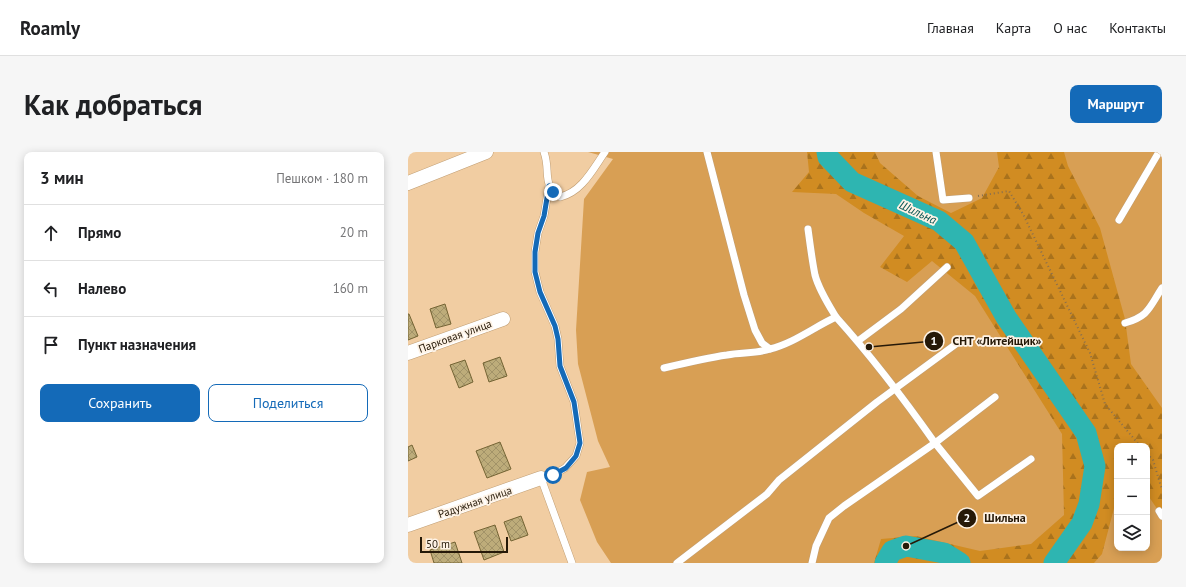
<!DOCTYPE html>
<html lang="ru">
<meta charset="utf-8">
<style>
:root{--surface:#fff;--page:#f6f6f6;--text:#202124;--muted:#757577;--line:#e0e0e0;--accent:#146ab8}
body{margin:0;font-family:"PT Sans",sans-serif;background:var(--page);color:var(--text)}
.controls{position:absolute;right:12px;bottom:12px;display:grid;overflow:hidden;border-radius:8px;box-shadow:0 2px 10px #0003}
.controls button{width:36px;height:36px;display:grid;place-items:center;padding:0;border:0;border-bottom:1px solid var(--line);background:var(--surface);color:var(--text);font:20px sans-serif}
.scale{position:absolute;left:12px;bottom:10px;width:88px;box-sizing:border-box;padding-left:4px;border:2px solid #261908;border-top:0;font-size:11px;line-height:14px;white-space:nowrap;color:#261908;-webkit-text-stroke:3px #fef3e6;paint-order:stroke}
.stop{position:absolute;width:12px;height:12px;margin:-9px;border:3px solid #146ab8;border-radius:50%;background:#fff}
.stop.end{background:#146ab8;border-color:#fff;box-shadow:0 1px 4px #0008}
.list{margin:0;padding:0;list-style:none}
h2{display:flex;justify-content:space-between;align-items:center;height:52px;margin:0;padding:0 16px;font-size:17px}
h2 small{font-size:13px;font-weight:400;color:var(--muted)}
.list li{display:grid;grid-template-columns:26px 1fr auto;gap:12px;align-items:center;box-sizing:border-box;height:56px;padding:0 16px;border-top:1px solid var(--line)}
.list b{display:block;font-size:15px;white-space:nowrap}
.list em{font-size:13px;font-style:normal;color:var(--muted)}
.actions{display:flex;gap:8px;padding:12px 16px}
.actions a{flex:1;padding:9px 0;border:1px solid var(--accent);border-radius:8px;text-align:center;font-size:14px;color:var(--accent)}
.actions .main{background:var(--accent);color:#fff}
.icon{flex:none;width:22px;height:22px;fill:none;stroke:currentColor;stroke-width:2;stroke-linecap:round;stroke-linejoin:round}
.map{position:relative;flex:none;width:754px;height:411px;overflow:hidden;border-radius:8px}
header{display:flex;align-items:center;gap:24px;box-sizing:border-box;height:56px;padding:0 20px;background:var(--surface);border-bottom:1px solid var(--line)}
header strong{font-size:19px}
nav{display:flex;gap:22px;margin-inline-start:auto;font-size:14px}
.intro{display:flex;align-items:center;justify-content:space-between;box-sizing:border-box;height:96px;padding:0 24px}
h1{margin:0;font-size:28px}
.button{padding:10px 18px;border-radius:8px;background:var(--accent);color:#fff;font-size:14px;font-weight:700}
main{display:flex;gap:24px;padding:0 24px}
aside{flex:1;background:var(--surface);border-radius:8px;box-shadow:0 2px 10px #0003}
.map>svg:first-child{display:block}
</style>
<header>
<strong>Roamly</strong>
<nav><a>Главная</a><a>Карта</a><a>О нас</a><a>Контакты</a></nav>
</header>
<div class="intro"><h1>Как добраться</h1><a class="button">Маршрут</a></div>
<main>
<aside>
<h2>3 мин<small>Пешком · 180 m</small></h2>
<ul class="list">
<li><svg class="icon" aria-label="ahead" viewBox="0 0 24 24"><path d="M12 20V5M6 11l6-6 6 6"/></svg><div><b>Прямо</b></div><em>20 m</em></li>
<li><svg class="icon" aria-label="left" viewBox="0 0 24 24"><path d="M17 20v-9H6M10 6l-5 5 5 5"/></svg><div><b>Налево</b></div><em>160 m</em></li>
<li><svg class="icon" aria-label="arrive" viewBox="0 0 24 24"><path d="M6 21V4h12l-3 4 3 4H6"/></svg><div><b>Пункт назначения</b></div></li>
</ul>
<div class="actions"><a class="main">Сохранить</a><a>Поделиться</a></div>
</aside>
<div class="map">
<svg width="754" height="411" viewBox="0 0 754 411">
<defs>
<pattern id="forest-firs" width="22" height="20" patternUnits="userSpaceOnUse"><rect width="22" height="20" fill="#d18c22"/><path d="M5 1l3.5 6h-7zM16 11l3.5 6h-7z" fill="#a9721c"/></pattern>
<pattern id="building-cross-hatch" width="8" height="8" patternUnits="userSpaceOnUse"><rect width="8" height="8" fill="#bdac7a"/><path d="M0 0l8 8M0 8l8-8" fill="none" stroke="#a29368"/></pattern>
</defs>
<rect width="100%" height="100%" fill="#f1cda2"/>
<path fill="#d89f54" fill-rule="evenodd" d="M180 0H754V411H203L189 390 172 348 179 320 202 315 190 289 170 212 168 178 176 47 205 7ZM709 294H739V396H709Z"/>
<polygon fill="url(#forest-firs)" points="399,0 467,0 472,11 510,44 543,61 574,46 591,15 589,0 656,0 660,14 692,76 717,167 723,212 754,256 754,364 739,342 739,294 709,294 709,345 694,402 686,411 466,411 473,387 508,384 572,399 623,392 656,363 654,282 567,144 524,109 499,130 472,115 496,84 456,61 428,42 384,40 401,20"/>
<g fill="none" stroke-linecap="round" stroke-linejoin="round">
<g stroke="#2eb5b1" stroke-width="21">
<polyline points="419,0 420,5 444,30 531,69 556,90 598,165 678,281 687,314 681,352 674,371 646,411"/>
<polyline points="477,411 484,399 498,394 536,401 552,411"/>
</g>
</g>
<g fill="url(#building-cross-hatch)" stroke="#746434">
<polygon points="37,152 43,172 28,176 22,157"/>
<polygon points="0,162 1,162 10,184 0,188"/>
<polygon points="92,205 99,224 81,230 75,211"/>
<polygon points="57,208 65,230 51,236 42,213"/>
<polygon points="92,290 103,317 79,326 68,299"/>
<polygon points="4,293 9,305 0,309 0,295"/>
<polygon points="113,364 120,383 103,389 96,370"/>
<polygon points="87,373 96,400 76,408 66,380"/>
<polygon points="47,390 54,411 26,411 22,398"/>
</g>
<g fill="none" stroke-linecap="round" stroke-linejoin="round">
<g stroke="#c09e74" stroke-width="8">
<g id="service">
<path d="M136 0C143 19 133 32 152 45 174 40 185 17 197 0"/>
<path d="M299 0 336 143 347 178 354 191 362 197C386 191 406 175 428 165 464 205 496 247 527 291L436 354 421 366 408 394 404 411"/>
<polyline points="528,0 535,48 561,46"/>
<polyline points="141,34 136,64 130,81 127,100 127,120 132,140 147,174 150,187 152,214 166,250 172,291 168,304 157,316 145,323 133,326 164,411"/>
<polyline points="711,68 751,0"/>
<path d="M400 77C402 92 404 108 407 123 411 138 420 152 428 165"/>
<path d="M717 171C741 164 741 156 754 136"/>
<polyline points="450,189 493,157 539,115"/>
<path d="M256 216C277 211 298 206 319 203 334 200 348 202 362 197"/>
<polyline points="587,245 527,291 570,344 623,307"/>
<polyline points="751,359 754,364"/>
<polyline points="269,411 359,342 371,328 469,250 548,192"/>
</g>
</g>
<g stroke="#c09e74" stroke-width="15">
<g id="minor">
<polyline points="0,31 78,0"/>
<polyline points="0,201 95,167"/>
<polyline points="0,373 133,326"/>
</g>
</g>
<g stroke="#876f51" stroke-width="2" stroke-dasharray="1 3" stroke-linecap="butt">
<polyline points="570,44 601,39 615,62 682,201 697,252 732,294"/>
<polyline points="739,302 745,308 754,338"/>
</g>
<use href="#service" stroke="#fff" stroke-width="7"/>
<use href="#minor" stroke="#fff" stroke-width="14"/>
</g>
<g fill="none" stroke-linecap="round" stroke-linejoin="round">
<polyline stroke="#146ab8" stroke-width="5" points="145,40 141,34 136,64 130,81 127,100 127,120 132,140 147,174 150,187 152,214 166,250 172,291 168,304 158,316 145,323"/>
</g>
<g text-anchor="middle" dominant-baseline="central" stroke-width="3.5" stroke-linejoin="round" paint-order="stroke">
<g font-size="11" fill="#261908" stroke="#fef3e6">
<text transform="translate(47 184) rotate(-20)">Парковая улица</text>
<text transform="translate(67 350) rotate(-19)">Радужная улица</text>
</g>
<g font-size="12" font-style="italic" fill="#065452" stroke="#fef3e6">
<text transform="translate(510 60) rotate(25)">Шильна</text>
</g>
</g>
<path fill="none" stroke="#261908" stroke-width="1.5" d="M461 195L526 189M498 394L559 366"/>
<g fill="#261908" stroke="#fef3e6" stroke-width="1.5">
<circle cx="461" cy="195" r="4"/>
<circle cx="498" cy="394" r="4"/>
<circle cx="526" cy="189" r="10"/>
<circle cx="559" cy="366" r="10"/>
</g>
<g font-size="12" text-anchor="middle" font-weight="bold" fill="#fff">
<text x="526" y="193">1</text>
<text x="559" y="370">2</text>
</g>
<g font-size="12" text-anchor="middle" font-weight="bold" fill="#261908" stroke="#fef3e6" stroke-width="3.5" stroke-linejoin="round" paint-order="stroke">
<text x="589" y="193">СНТ «Литейщик»</text>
<text x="597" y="370">Шильна</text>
</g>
</svg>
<div class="controls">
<button>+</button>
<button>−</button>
<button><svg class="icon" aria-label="layers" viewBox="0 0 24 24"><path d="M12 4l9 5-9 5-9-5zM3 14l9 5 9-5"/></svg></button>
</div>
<div class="scale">50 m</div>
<div class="stop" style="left:145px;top:323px"></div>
<div class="stop end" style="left:145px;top:40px"></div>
</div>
</main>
